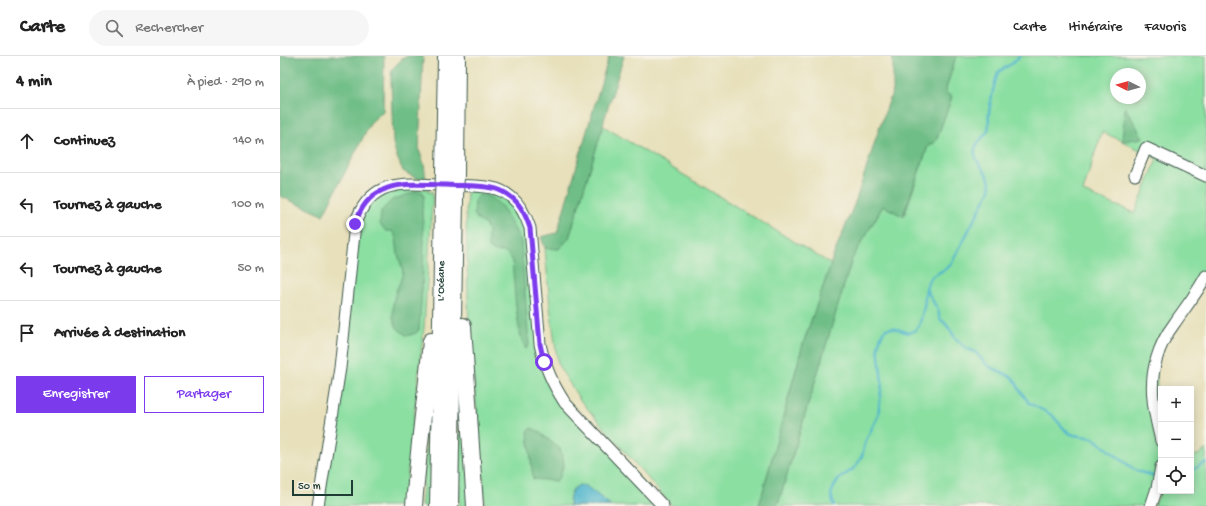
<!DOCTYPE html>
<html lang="fr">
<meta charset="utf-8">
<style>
:root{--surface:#fff;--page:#f6f6f6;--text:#222;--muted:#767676;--line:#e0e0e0;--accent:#7c3aed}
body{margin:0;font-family:"Gochi Hand",sans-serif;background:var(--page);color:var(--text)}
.controls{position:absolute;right:12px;bottom:12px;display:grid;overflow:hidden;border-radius:0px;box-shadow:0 2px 10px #0003}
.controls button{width:36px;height:36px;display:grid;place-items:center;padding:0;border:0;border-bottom:1px solid var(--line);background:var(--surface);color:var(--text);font:20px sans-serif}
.compass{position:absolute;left:830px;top:12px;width:36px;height:36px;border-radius:50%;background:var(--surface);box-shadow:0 2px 10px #0003;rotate:275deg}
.scale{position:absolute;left:12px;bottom:10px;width:61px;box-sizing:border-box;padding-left:4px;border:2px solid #1f3d34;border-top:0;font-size:11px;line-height:14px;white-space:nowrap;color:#1f3d34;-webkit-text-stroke:3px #f7f3e8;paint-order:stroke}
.stop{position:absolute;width:12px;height:12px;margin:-9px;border:3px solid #7c3aed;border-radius:50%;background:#fff}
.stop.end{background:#7c3aed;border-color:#fff;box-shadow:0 1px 4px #0008}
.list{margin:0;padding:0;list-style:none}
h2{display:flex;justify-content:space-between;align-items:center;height:52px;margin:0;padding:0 16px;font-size:17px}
h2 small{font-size:13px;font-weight:400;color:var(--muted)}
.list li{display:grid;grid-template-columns:26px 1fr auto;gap:12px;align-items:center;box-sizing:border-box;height:64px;padding:0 16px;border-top:1px solid var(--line)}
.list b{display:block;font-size:15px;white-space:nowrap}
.list em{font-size:13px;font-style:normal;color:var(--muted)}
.actions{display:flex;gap:8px;padding:12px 16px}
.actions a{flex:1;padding:9px 0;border:1px solid var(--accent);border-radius:0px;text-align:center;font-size:14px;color:var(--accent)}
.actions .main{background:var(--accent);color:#fff}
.icon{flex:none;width:22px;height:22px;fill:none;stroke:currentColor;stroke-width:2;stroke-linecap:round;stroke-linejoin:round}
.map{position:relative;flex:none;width:926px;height:450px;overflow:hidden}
header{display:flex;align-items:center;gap:24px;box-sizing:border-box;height:56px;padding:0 20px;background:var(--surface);border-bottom:1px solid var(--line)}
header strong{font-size:19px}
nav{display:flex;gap:22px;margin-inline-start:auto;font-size:14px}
.search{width:280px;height:36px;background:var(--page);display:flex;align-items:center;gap:10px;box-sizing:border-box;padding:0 14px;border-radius:22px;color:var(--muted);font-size:15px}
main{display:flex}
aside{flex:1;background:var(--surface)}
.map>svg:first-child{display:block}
</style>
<header>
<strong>Carte</strong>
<div class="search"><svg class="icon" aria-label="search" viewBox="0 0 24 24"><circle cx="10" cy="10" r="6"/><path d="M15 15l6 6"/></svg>Rechercher</div>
<nav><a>Carte</a><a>Itinéraire</a><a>Favoris</a></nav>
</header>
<main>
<aside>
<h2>4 min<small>À pied · 290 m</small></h2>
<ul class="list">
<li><svg class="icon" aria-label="ahead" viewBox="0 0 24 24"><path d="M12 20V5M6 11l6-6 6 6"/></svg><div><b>Continuez</b></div><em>140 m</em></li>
<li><svg class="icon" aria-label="left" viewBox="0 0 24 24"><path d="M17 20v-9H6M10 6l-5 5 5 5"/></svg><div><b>Tournez à gauche</b></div><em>100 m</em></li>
<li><svg class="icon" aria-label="left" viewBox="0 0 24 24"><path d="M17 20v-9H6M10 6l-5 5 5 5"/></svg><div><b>Tournez à gauche</b></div><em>50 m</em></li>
<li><svg class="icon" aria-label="arrive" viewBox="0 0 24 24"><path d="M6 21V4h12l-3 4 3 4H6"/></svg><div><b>Arrivée à destination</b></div></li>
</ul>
<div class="actions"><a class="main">Enregistrer</a><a>Partager</a></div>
</aside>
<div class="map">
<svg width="926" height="450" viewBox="0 0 926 450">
<rect width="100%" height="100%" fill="#f7f3e8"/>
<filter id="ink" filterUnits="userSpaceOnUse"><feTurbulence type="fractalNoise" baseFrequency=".025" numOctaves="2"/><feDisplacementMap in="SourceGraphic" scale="8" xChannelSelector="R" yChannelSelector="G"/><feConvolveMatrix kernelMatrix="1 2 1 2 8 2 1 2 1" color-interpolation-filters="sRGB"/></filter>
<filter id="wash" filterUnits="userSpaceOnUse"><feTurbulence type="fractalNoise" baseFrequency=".012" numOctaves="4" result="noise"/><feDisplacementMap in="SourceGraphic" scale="16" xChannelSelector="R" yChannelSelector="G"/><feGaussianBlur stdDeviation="0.9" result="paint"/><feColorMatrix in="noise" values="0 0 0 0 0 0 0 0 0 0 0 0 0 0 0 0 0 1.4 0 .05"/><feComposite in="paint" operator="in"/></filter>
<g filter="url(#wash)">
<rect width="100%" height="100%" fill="#e7e0ba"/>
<g fill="#8adfa1" stroke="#548e6a" fill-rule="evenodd">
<path d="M676 0H926V212L917 230 876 295 879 402 875 424 867 450H495L499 445 573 199 603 150 624 160 648 90 656 85 665 36ZM836 18H860V42H836ZM822 76 842 85 877 103 855 157 803 136 814 100Z"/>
<polygon points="323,70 551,208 523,288 479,450 392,450 300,344 278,309 270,251 265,192 279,192 289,182"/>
<path d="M148 133V136H153L144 271 124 450H42L81 161C84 157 87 152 90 148 105 131 128 133 148 133Z"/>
<path d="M187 135C205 135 222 137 234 151 239 156 241 162 245 168L264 318 378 450H205L201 393 189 280 186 158Z"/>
<polygon points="153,318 150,450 141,450"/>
<polygon points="181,320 191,450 179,450"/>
<polygon points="926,393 926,450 874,450 881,435 911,435 911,401 920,398"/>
</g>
<g fill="#6fbe87" stroke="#477e5e">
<polygon points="0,0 104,0 103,55 91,66 43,159 0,140"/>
<polygon points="128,0 143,0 139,94 144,108 146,124 136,122 128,118 123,115 117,101 113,87 111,23 112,13 122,3"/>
<polygon points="329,0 344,0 324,64 323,70 289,182 279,193 265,192 261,181 277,177"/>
<polygon points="613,0 676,0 665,36 672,41 656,85 648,90 623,160 603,150 572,203 499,445 495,450 479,450 523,288 551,208 552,203 576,144 599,73 613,34"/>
<polygon points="845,51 863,82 842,85"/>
<polygon points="135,136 143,136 144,141 142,155 144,186 142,233 139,274 136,277 127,280 117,272 113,262 113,247 116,235 120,226 123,216 118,198 116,182 112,175 106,175 100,168 101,155 112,144"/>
<path d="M198 139H204L214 143 222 151 241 185 249 289 246 293C236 280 234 222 232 204 228 196 224 195 215 196L208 191V174L205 168 198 164 194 158 195 145Z"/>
<polygon points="251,372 258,375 280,393 284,407 280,420 276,425 253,423 248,376"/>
</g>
<path fill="#4eb6cc" stroke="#367a80" d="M300 429 306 430 332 450H289C289 441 290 432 300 429Z"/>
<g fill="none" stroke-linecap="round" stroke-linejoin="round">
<g stroke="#4eb6cc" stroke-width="2.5">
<polyline points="646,233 658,254 660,263 666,268 676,283 686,292 695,296 708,310 732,321 736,326 739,333 749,347 772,359 787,376 794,379 813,382 855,414 872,420 876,420"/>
<polyline points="911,415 926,406"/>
<path d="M554 450 551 438 554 431 559 423 573 413 578 407 582 400 586 384 598 360 602 327 598 290 600 283 603 276 606 273 613 272 629 277 634 275 639 270 644 251 646 233 648 226 651 221 667 212 671 208 710 134C712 115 698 114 695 98 693 87 704 83 708 74 710 68 708 63 709 56 711 43 714 29 718 16L733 7 740 0"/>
</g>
</g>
</g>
<g filter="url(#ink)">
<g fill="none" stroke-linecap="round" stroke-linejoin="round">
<g stroke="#3d5548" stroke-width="13">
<g id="minor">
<polyline points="855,119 866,92 926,120"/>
<path d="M881 385C878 371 874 357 873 343 870 316 878 289 894 268 905 252 917 237 926 220"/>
<path d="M38 450 60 312 75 168C80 153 88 140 103 133 121 125 144 129 163 129 179 130 196 129 212 132 218 133 226 137 231 141 241 149 246 160 250 172L260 288C265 311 272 327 285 347L383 450"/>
<polyline points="871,450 877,432 881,411"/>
</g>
</g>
<g stroke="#3d5548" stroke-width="18">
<g id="highway">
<polyline points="164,118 166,0"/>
<polyline points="176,118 177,0"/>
<polyline points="183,270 195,450"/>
<path d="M134 450C138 395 146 340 151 285"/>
<path id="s1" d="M158 450 163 142"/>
<polyline points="170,450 175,142"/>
</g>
</g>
<use href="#minor" stroke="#fff" stroke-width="11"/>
<use href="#highway" stroke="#fff" stroke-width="16"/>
<g stroke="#3d5548" stroke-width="18" stroke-linecap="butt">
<g id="highway-bridge">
<polyline points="163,142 164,118"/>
<polyline points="175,142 176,118"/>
</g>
</g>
<use href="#highway-bridge" stroke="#fff" stroke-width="16"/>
</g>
</g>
<g fill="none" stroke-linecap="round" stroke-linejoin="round" filter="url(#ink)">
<path stroke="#7c3aed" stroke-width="5" d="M75 168C80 153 88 140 103 134 120 125 147 129 166 129 181 130 197 129 212 132 218 133 226 137 231 141 241 148 246 160 250 172L260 288 264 306"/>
</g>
<g text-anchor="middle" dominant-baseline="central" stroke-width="3" stroke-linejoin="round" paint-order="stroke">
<g font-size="11" fill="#1f3d34" stroke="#f7f3e8">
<text stroke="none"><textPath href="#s1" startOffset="225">L’Océane</textPath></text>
</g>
</g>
</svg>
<div class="controls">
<button>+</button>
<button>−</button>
<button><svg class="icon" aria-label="locate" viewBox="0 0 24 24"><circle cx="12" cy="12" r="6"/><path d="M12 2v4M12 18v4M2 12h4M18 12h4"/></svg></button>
</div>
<svg class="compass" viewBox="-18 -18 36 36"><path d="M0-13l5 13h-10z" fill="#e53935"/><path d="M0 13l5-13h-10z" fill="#767676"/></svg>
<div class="scale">50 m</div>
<div class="stop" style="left:264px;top:306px"></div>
<div class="stop end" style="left:75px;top:168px"></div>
</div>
</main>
